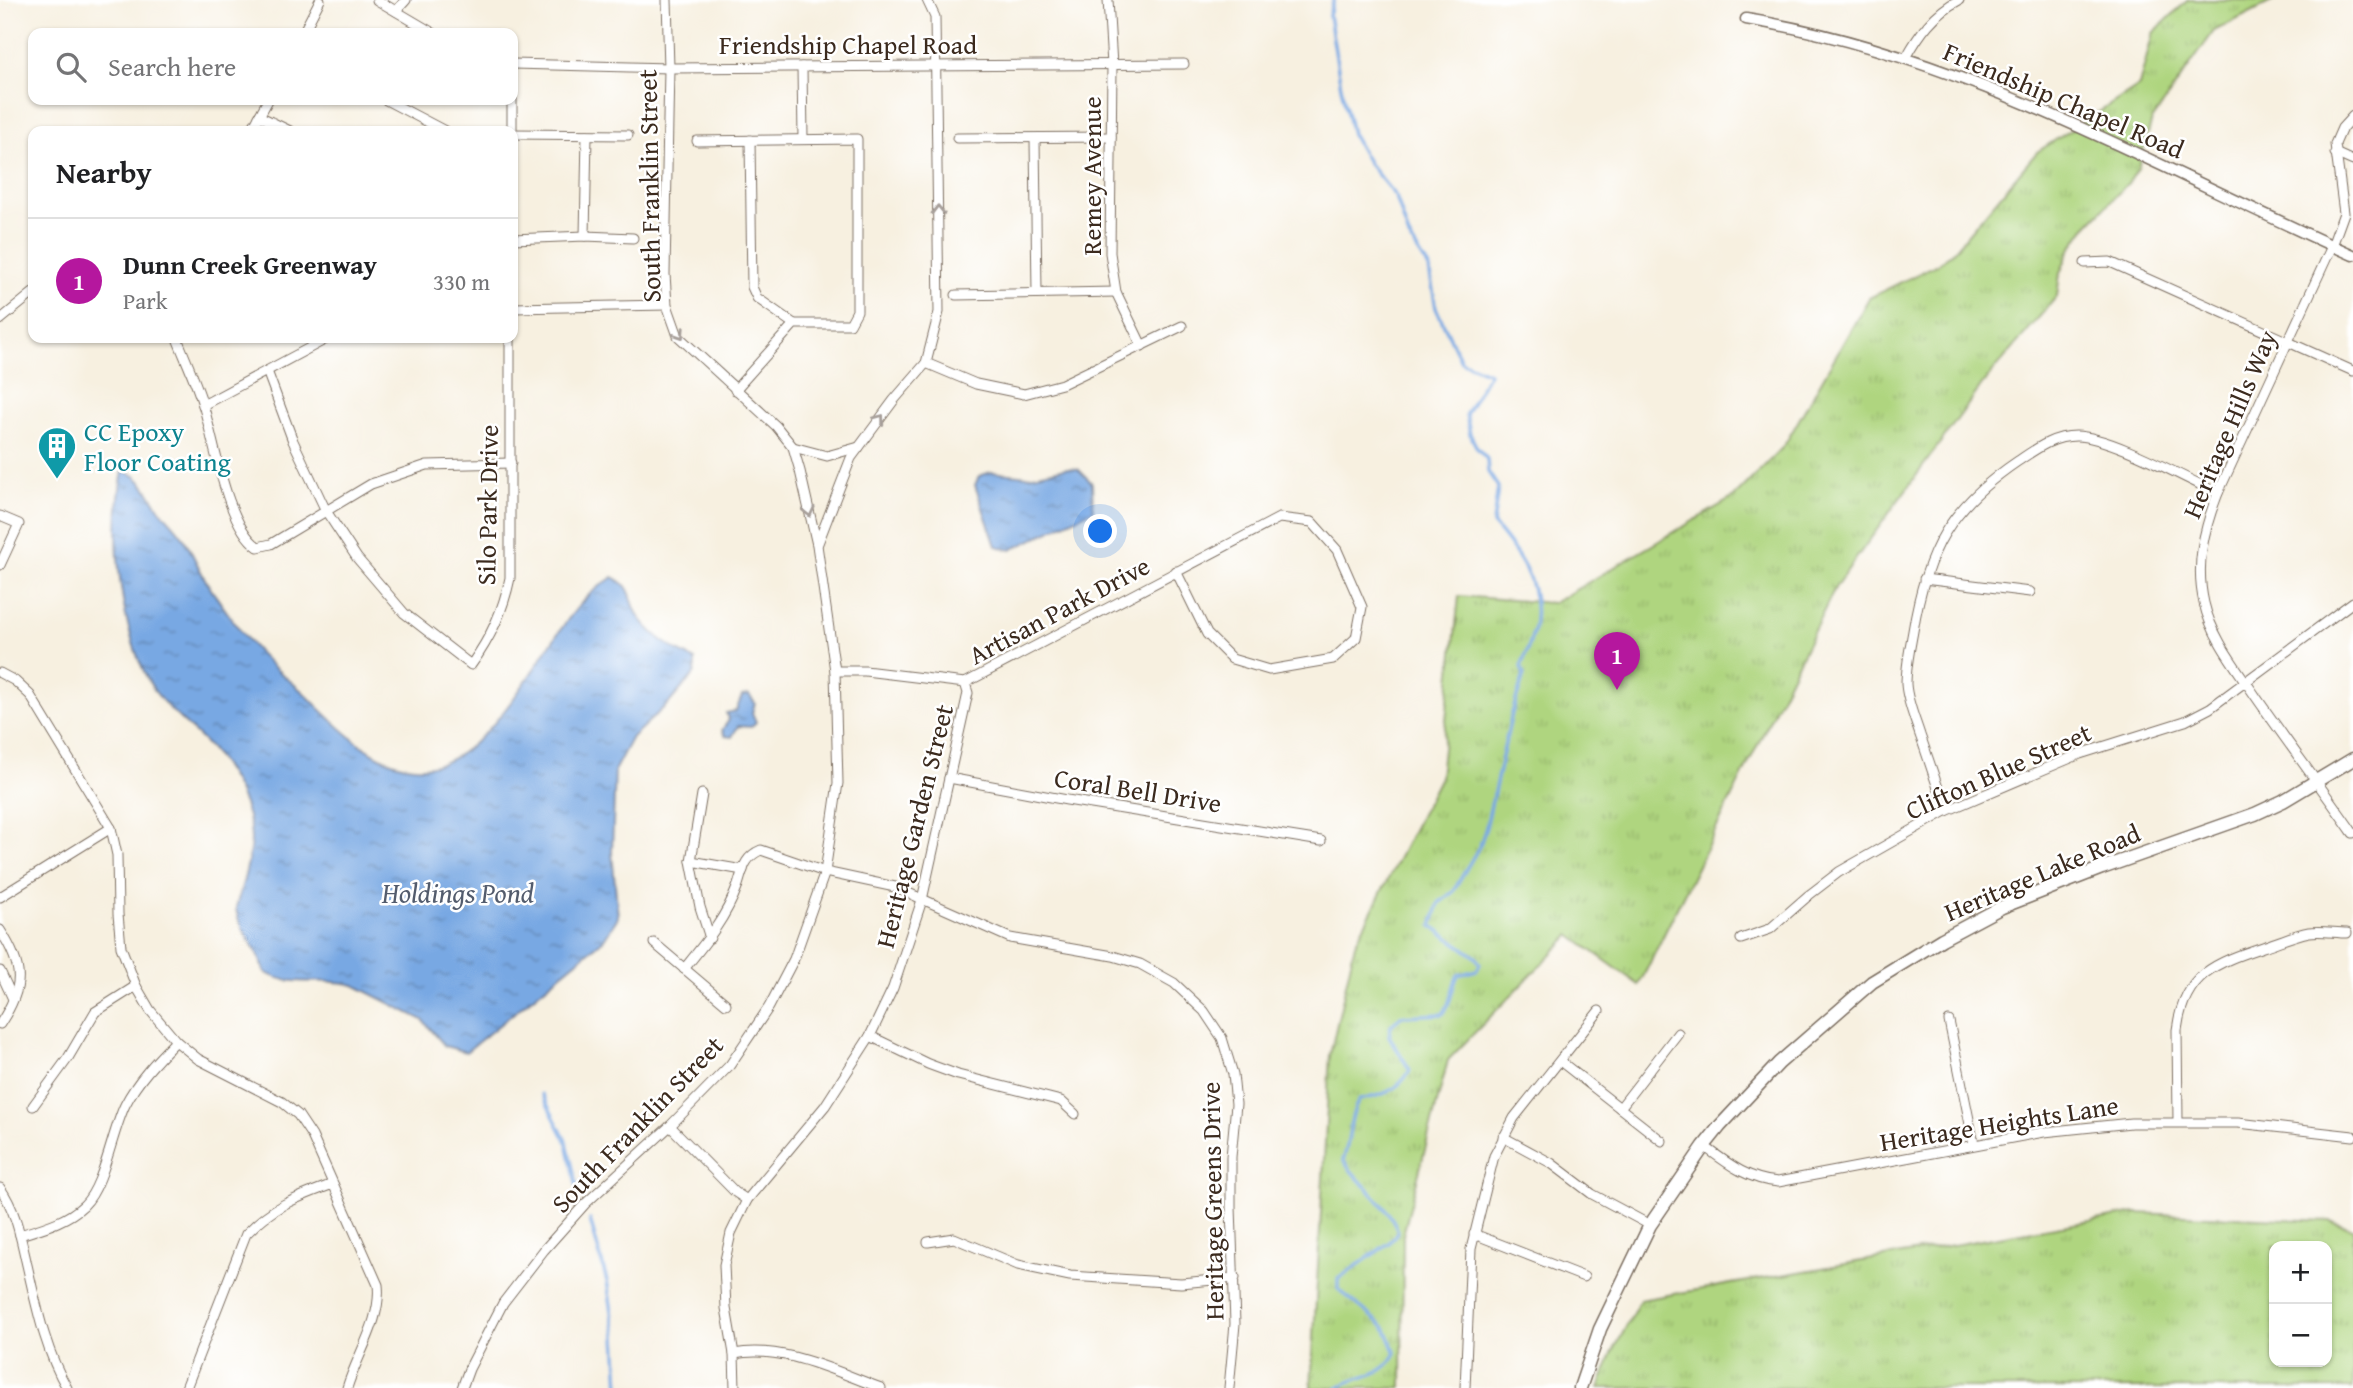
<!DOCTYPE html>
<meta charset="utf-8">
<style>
:root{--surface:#fff;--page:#f6f6f6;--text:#202124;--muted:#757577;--line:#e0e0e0;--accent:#b5179e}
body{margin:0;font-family:"Gentium Book Plus",serif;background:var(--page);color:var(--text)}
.controls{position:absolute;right:21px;bottom:21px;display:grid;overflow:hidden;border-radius:14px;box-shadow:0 2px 5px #0004}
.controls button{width:63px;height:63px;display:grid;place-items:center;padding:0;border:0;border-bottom:2px solid var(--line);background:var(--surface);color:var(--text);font:35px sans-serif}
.you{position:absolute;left:1101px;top:532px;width:24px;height:24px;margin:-18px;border:5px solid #fff;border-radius:50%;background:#1a73e8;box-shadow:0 0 0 10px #1a73e833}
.badge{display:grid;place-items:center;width:46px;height:46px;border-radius:50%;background:var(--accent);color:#fff;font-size:23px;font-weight:700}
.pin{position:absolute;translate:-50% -58px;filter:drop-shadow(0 2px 4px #0008)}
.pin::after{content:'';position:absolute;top:37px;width:24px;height:21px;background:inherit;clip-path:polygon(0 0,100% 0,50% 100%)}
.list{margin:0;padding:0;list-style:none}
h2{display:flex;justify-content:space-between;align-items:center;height:91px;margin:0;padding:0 28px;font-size:30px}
h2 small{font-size:23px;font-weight:400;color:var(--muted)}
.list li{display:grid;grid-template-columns:46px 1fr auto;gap:21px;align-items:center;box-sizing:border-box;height:126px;padding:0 28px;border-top:2px solid var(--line)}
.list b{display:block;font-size:26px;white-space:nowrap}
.list p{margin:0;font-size:23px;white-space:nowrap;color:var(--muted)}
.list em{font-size:23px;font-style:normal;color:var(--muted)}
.icon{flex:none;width:38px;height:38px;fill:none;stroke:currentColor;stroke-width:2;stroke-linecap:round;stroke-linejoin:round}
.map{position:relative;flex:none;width:2353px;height:1388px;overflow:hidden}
.search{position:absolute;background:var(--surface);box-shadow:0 2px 5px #0004;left:28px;top:28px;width:490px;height:77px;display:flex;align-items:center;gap:18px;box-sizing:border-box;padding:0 24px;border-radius:14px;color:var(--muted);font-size:26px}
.panel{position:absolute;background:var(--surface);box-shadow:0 2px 5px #0004;left:28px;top:126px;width:490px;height:217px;border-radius:14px}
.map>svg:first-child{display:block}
</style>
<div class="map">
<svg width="2353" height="1388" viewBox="0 0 2353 1388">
<defs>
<pattern id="grass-tufts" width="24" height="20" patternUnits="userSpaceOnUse" patternTransform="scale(1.75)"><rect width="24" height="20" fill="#afd57f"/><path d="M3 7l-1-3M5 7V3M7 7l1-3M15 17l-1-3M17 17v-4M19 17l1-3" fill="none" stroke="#97b76d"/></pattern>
<pattern id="water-ripples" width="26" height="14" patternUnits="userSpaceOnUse" patternTransform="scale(1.75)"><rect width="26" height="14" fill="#78a8e3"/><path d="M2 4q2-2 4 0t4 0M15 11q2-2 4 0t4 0" fill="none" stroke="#6489b7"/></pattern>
</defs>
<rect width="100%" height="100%" fill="#fff"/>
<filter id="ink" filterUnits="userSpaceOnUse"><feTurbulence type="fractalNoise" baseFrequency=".0143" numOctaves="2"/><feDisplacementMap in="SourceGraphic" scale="14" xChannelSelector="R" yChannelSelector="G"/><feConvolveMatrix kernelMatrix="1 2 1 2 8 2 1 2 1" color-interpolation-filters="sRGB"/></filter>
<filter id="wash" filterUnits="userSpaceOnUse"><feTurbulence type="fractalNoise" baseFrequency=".00686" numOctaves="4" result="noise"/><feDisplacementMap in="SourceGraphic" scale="28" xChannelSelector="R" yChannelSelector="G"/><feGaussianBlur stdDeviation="1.57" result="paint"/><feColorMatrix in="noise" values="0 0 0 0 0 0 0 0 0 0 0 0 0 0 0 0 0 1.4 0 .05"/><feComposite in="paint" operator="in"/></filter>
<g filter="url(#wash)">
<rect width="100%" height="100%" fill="#f7f0e0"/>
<g fill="url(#grass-tufts)" stroke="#75804e" stroke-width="2" fill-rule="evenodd">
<polygon points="2188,0 2275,0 2214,31 2152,120 2138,168 2130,181 2084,229 2069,251 2060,273 2057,296 1985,381 1836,586 1639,985 1570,935 1448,1060 1403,1235 1402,1388 1311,1388 1330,1055 1355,944 1440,777 1459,596 1553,603 1734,497 1784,446 1869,298 1934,266 1951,254 2037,152 2139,86 2153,33"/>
<path d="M2136 1213 2330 1221 2353 1228V1388H1599L1612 1354 1640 1300ZM2274 1246H2327V1362H2274Z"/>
</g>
<g fill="url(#water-ripples)" stroke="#5a6980" stroke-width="2">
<polygon points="1066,468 1078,469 1092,483 1093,510 1011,550 996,546 975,485 979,476 991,472 1028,476"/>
<path d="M123 471C143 475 151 498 162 512 169 520 177 528 183 537 194 555 201 575 213 592 229 615 245 639 265 659 277 671 292 682 305 694 335 723 376 770 423 767 493 764 542 641 588 596 595 589 604 583 613 577 637 588 627 603 642 621 656 638 676 651 695 660V673L670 702 632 737 615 769 612 852 618 917 604 939 466 1052 445 1046 423 1020 354 985C327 976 290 989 265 972 259 950 237 928 236 907 242 886 250 862 251 839 251 807 230 772 210 748 192 728 169 712 154 690 119 634 110 534 123 471Z"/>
<polygon points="749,695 755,703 752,713 756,722 751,727 738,726 732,737 725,736 722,730 729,720 726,713 736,711 742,696"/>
</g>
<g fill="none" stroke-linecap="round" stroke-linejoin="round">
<g stroke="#78a8e3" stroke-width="3.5">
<path d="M1334 0 1329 15 1341 87 1352 134 1369 164 1396 197 1409 237 1429 268 1436 308 1461 361 1489 373 1466 414 1470 434 1477 448 1487 459 1488 472 1498 487 1493 524C1517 552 1539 581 1535 620 1534 636 1526 653 1521 667L1524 675 1512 713 1486 827 1480 845 1453 892 1439 903 1432 926 1476 957 1480 964 1477 970 1458 975C1451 989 1452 1002 1443 1014L1402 1016 1391 1025 1389 1036 1410 1070C1399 1091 1381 1096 1359 1100 1348 1118 1351 1140 1343 1160 1359 1184 1388 1204 1398 1231L1389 1243 1338 1279V1289L1385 1327 1396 1353C1381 1381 1358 1373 1338 1388"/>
<polyline points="542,1094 567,1143 577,1187"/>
<polyline points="590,1220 607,1281 616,1335 619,1388"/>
</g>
</g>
</g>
<g filter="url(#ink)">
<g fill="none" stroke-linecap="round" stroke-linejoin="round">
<g stroke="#7d6f62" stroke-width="11">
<g id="minor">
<polyline points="377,0 433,33"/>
<polyline points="1108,0 1112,65 1110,253 1116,292 1142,346"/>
<polyline points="396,11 406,0"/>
<polyline points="303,33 320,0"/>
<path d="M1906 58C1919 34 1934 13 1959 0"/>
<polyline points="513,64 669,68 1184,64"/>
<polyline points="802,67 803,139"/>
<polyline points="386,100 445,131"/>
<polyline points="259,116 290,131"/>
<path d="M2353 116 2342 128 2335 144 2344 213 2332 246 2218 493C2204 529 2195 564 2204 603 2212 638 2236 667 2256 697 2288 743 2321 787 2353 833"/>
<polyline points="251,131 268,100"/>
<polyline points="512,131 512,100"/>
<polyline points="513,134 628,135"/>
<polyline points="957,138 1111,137"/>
<polyline points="1035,139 1037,293"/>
<polyline points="750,140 752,287 757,298 794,324"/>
<polyline points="697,141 857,139 857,311 850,324 794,324 735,390"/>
<polyline points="2335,153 2353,161"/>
<polyline points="585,236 587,135"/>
<polyline points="513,239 585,236 633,238"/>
<polyline points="2085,263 2110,262 2353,371"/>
<polyline points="956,295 1116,292"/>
<polyline points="513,308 667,305"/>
<polyline points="0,320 33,293"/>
<path d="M177 338C186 361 197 384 204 408 215 445 227 526 258 547L271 544 371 484 427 465 511 463"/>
<polyline points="926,363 976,384 1024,394 1062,384 1182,326"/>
<path d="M267 371 293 441 326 511 357 558 404 613 471 665C491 637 503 611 510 578V338"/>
<polyline points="203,405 328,338"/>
<polyline points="793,447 827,456 859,447"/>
<polyline points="0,516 19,524 0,565"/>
<polyline points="818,543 851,458 894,400 926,363 939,312 935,17 927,0"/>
<polyline points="1924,579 2030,592"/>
<polyline points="835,671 865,671 965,683 1279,518 1312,522 1337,550 1362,607 1356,638 1333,659 1269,670 1232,659 1207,634 1176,571"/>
<path d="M0 673 15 681 30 695 111 828 117 855 118 914 121 947 136 986 150 1010 176 1041 198 1059 282 1102 298 1115 312 1136 378 1285C382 1319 357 1355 347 1388"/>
<polyline points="949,778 1067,800 1321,841"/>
<polyline points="702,794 691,861 700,907 710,938"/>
<path d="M1946 811C1937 786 1929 760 1920 735 1915 719 1907 701 1906 684 1906 666 1910 648 1913 631 1926 550 1950 507 2018 461 2036 449 2053 436 2076 436 2110 436 2184 478 2218 493"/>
<polyline points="691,861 743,870"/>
<polyline points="0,897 111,828"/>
<path d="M0 930C24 967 25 986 0 1024"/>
<polyline points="1741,939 1770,929 1809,895 1839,872 1946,811 2080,754 2185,721 2210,708 2353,602"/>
<polyline points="654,943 726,1004"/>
<path d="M684 969C706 942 726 918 738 885 743 870 744 857 761 850L825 872 895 887 1010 938 1113 956 1140 964 1174 983 1204 1011 1222 1038 1233 1074 1236 1104 1231 1157V1207L1235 1324 1229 1388"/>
<polyline points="0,971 13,999"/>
<polyline points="1949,1021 1974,1144"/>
<polyline points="870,1036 928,1064 958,1075 1061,1101 1075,1114"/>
<polyline points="1560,1061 1662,1141"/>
<polyline points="33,1106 68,1058 95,1012 136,986"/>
<polyline points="1620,1108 1678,1033"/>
<path d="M2178 1122 2177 1030C2184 974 2215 963 2263 947 2278 942 2294 935 2309 932 2321 930 2335 933 2347 933"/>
<polyline points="670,1126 735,1192 747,1200"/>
<polyline points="1503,1137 1551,1163 1592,1194 1650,1225"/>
<path d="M1704 1146C1727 1163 1748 1180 1778 1182L2044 1132 2131 1123H2238L2353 1136"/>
<path d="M0 1188C16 1210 21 1239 27 1265 37 1308 45 1350 67 1388"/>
<polyline points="1474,1234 1584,1277"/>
<path d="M20 1235C42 1228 66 1222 84 1205 104 1186 112 1132 125 1105 137 1081 157 1060 176 1041"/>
<polyline points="928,1242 954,1238 1018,1265 1070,1276 1181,1283 1235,1278"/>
<path d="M734 1354C783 1344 836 1372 881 1388"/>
<path d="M186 1388 246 1234C274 1205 296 1198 333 1184"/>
<polyline points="462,1388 469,1369 503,1303 544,1250 585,1204 670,1126 730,1065 769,1007 794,959 825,872 838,783 835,671 817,545 800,471 793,447 776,426 678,336 667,305 665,274 669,68 667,0"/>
<polyline points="735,1388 734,1354 726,1308 724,1265 731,1233 747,1200 825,1106 870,1036 893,988 922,900 968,693 965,683"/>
<polyline points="1465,1388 1471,1249 1494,1156 1514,1118 1599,1011"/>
</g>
</g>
<g stroke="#7d6f62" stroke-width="13">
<path id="tertiary" d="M1746 19C1963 54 2155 167 2353 255"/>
</g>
<g stroke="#7d6f62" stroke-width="15">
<polyline id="secondary" points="1580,1388 1600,1329 1650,1225 1704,1146 1720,1126 1779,1063 1872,982 1942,939 2002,907 2102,868 2255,814 2283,801 2353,759"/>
</g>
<use href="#minor" stroke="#fff" stroke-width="9"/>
<use href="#tertiary" stroke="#fff" stroke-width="10"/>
<use href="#secondary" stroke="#fff" stroke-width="12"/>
</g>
<defs><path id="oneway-chevron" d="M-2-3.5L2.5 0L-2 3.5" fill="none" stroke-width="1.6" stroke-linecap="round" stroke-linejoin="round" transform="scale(1.75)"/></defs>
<g stroke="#a79f9a">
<use href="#oneway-chevron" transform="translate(938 210) rotate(-91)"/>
<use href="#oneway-chevron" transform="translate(680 334) rotate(57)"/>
<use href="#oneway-chevron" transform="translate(880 419) rotate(-53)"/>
<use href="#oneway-chevron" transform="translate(809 512) rotate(77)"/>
</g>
</g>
<defs>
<g id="building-pin" transform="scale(2.0125)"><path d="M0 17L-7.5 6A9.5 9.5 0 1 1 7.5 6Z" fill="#0f9aa8" stroke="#fff"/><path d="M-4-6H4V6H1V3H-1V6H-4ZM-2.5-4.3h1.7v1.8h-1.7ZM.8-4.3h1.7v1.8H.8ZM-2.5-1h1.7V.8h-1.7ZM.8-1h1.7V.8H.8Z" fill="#fff"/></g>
</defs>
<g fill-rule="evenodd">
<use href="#building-pin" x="57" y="446"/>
</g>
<g text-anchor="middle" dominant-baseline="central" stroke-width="5" stroke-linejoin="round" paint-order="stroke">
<g font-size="26" fill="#3b2a1e" stroke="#fff">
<text x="848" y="44">Friendship Chapel Road</text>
<text transform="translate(2064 100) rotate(23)">Friendship Chapel Road</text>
<text transform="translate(1091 176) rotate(-90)">Remey Avenue</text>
<text transform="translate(649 186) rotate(-91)">South Franklin Street</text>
<text transform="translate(2229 424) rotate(-67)">Heritage Hills Way</text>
<text transform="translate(487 505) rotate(-89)">Silo Park Drive</text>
<text transform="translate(1059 610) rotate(-28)">Artisan Park Drive</text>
<text transform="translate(1998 771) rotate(-24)">Clifton Blue Street</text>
<text transform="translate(1138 790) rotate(9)">Coral Bell Drive</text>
<text transform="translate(914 826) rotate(-76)">Heritage Garden Street</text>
<text transform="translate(2042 872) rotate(-23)">Heritage Lake Road</text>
<text transform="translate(1999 1123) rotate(-9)">Heritage Heights Lane</text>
<text transform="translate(637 1124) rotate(-46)">South Franklin Street</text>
<text transform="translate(1212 1201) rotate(-91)">Heritage Greens Drive</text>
</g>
<g font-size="26" fill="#0d838f" stroke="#fff" text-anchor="start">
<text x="84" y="431">CC Epoxy<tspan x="84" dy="30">Floor Coating</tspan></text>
</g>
<g font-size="28" font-style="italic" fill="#535c6d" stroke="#fff">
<text x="458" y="892">Holdings Pond</text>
</g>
</g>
</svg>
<div class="controls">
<button>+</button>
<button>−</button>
</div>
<div class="you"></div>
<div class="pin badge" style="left:1617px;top:690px">1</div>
<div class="search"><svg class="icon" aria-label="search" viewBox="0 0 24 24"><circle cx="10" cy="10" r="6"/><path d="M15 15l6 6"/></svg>Search here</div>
<section class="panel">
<h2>Nearby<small></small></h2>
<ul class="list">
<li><span class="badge">1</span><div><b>Dunn Creek Greenway</b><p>Park</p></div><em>330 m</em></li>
</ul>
</section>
</div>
